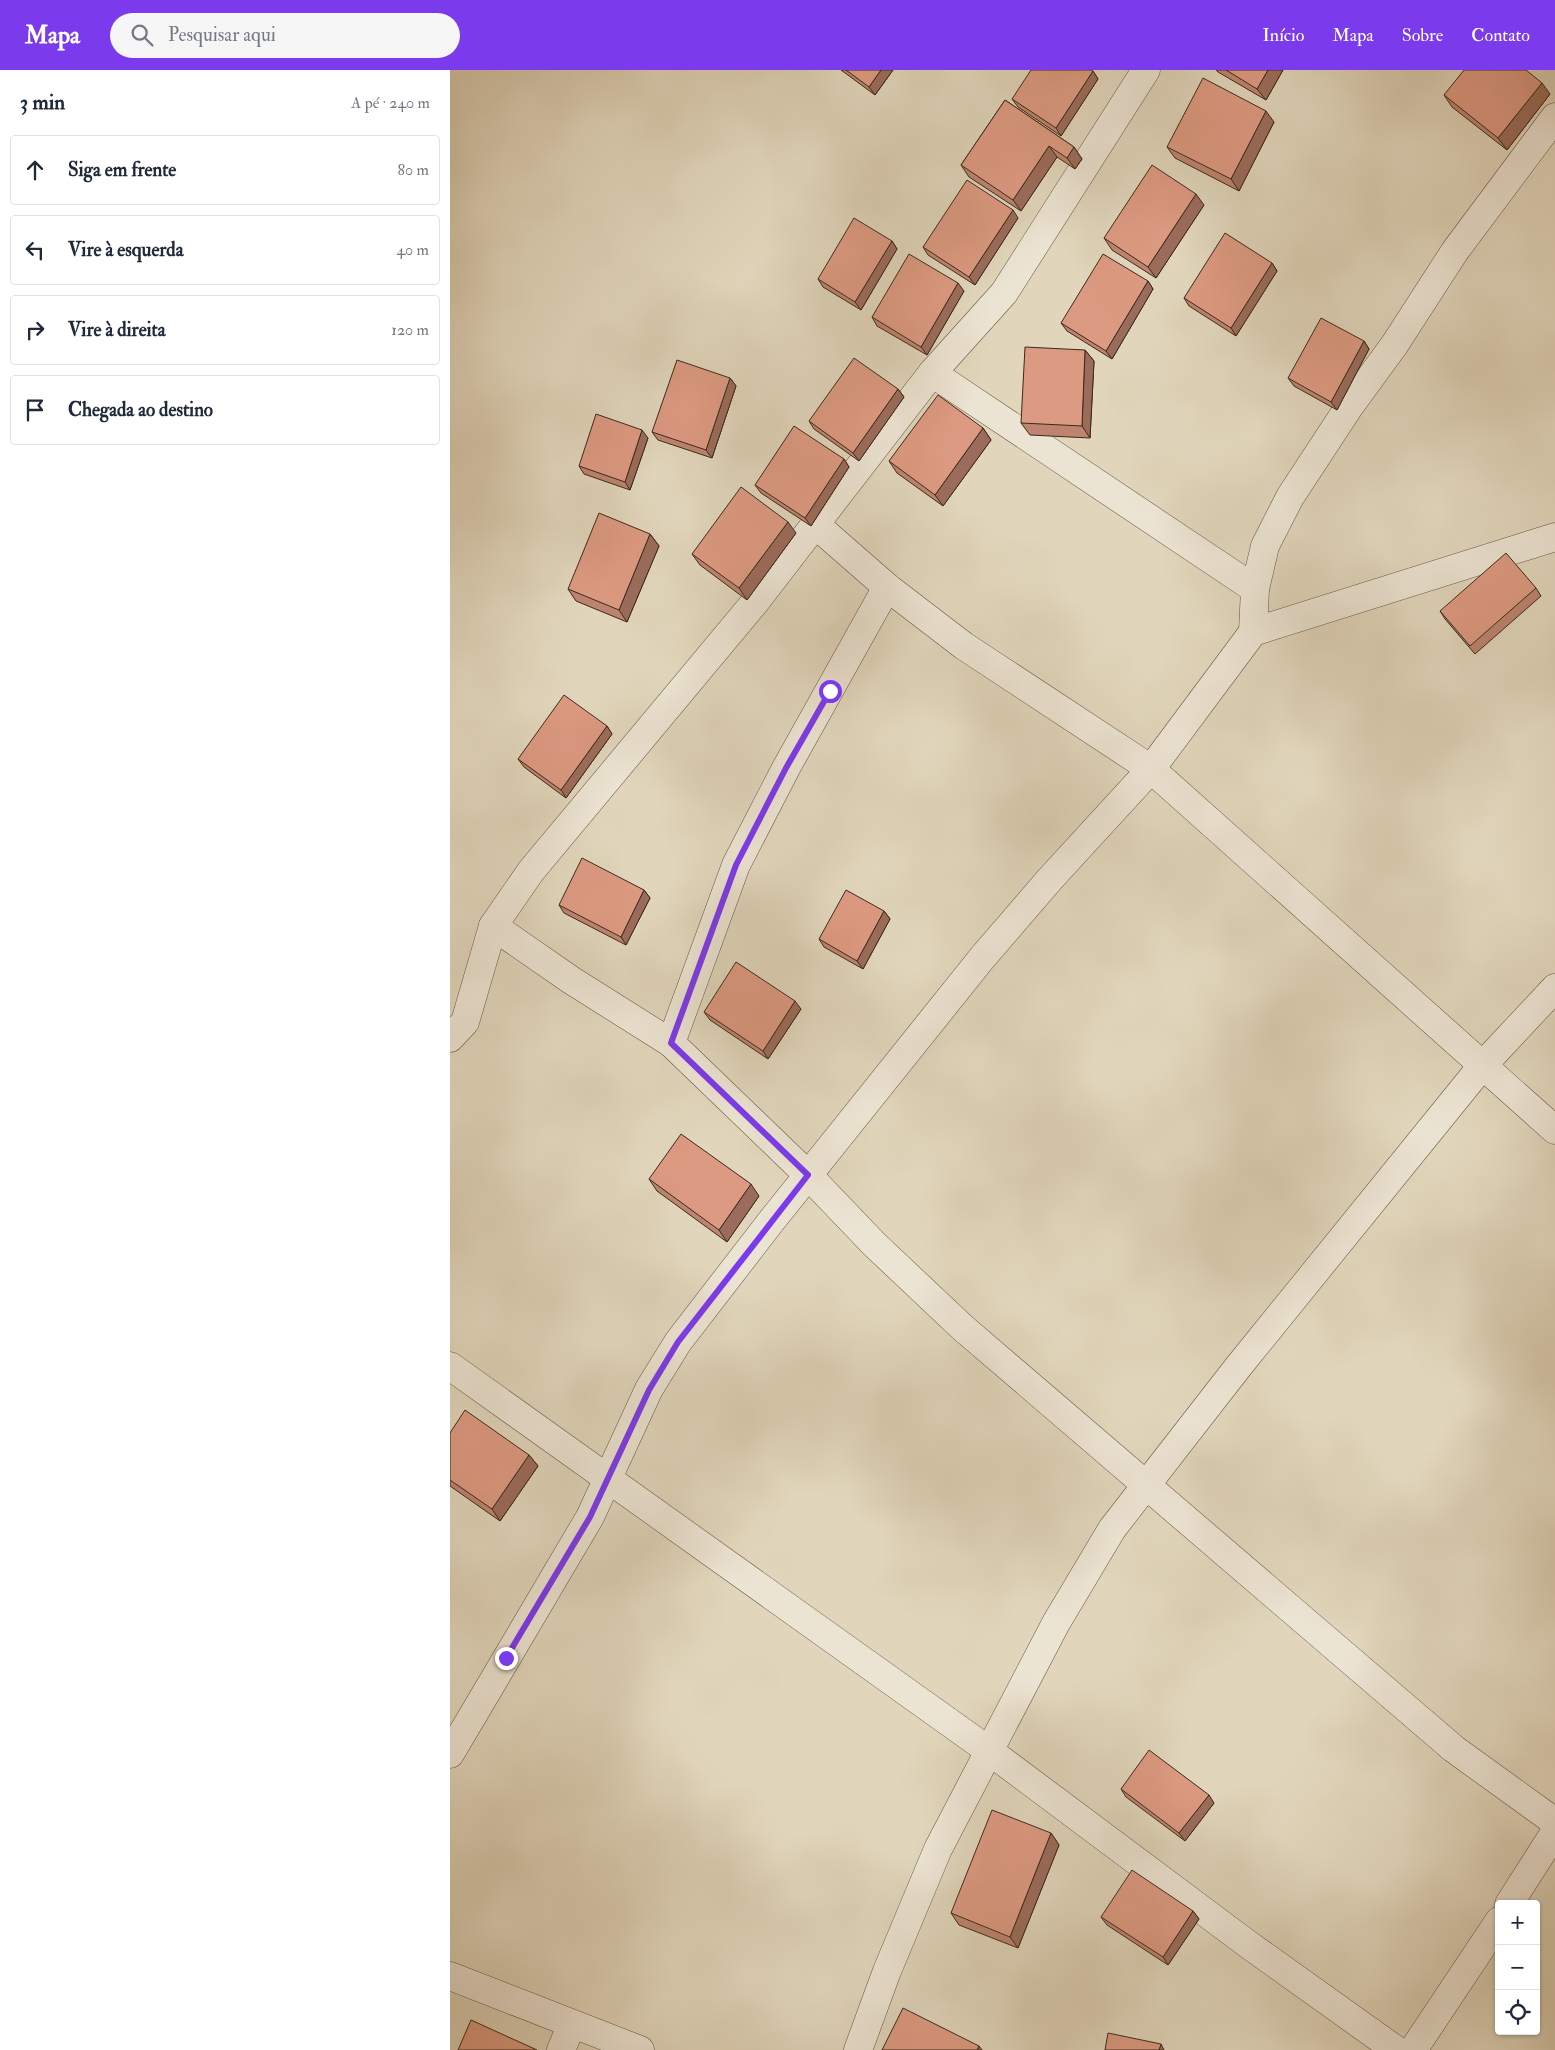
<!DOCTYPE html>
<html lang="pt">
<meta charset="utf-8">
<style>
:root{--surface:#fff;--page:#f6f6f7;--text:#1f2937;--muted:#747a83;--line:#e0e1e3;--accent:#7c3aed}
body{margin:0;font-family:"IM FELL Double Pica",serif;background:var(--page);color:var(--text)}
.controls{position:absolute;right:15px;bottom:15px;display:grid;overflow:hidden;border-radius:5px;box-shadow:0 1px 4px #0004}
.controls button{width:45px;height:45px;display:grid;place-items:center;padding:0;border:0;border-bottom:1px solid var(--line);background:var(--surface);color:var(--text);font:25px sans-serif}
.stop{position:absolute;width:15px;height:15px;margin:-11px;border:4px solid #7c3aed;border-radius:50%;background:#fff}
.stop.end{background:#7c3aed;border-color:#fff;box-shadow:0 1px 5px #0008}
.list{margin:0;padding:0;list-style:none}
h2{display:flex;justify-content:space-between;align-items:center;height:65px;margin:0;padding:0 20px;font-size:21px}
h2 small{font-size:16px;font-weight:400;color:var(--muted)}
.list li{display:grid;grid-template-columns:32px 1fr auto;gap:15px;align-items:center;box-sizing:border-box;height:70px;margin:0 10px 10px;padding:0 10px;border:1px solid var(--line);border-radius:5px}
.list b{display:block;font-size:19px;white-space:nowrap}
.list em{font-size:16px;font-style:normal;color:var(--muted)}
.icon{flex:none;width:28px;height:28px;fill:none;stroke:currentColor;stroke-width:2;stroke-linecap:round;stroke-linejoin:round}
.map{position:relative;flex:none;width:1105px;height:1980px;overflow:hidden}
header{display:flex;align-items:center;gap:30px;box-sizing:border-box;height:70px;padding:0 25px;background:var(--accent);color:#fff}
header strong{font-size:24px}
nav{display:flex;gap:28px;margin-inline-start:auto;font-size:18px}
.search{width:350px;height:45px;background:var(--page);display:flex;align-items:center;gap:12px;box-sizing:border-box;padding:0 18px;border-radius:28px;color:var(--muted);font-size:19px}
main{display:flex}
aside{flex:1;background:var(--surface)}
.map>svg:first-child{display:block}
</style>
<header>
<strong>Mapa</strong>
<div class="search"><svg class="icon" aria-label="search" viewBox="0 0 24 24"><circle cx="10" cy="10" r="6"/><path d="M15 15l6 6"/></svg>Pesquisar aqui</div>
<nav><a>Início</a><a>Mapa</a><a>Sobre</a><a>Contato</a></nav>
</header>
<main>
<aside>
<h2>3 min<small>A pé · 240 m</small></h2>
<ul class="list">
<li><svg class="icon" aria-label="ahead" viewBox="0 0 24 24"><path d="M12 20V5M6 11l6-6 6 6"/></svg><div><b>Siga em frente</b></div><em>80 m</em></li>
<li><svg class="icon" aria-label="left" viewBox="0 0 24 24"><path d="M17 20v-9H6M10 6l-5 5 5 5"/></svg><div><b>Vire à esquerda</b></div><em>40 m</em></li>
<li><svg class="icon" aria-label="right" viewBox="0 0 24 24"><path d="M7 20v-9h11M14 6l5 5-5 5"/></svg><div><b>Vire à direita</b></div><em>120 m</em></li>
<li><svg class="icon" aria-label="arrive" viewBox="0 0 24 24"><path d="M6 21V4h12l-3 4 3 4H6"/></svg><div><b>Chegada ao destino</b></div></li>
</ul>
</aside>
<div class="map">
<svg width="1105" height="1980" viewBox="0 0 1105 1980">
<rect width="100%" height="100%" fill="#e1d6bc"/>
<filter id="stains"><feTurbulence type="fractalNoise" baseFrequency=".004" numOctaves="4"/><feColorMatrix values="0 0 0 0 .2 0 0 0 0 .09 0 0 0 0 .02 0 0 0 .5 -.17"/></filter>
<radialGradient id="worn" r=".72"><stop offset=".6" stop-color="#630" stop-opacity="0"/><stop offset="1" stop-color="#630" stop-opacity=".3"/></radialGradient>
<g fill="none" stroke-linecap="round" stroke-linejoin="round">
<g stroke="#645542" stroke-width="29">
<g id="street">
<polyline points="482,303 805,519"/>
<polyline points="366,455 437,517 514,576 701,699 1105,1060"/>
<polyline points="803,562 805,519 815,476 840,427 899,337 945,274 1005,181 1105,47"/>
<polyline points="43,856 121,910 221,973 358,1105 424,1174 513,1258 1004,1679 1105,1752"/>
<polyline points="0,968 15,952 43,856 81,801 306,531 482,303 554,223 696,0"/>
<polyline points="221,973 286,795 336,698 437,517"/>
<polyline points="0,1296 538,1680 799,1875 946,1980"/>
<polyline points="0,1684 140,1447 199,1319 228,1272 319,1154 532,888 600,809 701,699 803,562 1105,467"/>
<polyline points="1059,1834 1105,1762"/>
<polyline points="0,1906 190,1980"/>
<polyline points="111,1980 122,1954"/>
<polyline points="408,1980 437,1901 488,1779 606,1553 662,1459 788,1297 1032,996 1105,918"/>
<polyline points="963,1980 1049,1851"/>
</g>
</g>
<use href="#street" stroke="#ece4d3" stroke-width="28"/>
</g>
<g fill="#be8470" stroke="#3b2a1a">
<polygon points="391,0 443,0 425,25"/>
<polygon points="766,0 833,0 816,30 768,2"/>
<polygon points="643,1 648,9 611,66 568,37 562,29"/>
<polygon points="1100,24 1057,80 1002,37 994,25"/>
<polygon points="555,30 624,77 632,89 625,99 607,87 571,141 519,107 511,95"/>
<polygon points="824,52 789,121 725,88 717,77"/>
<polygon points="754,135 706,208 662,180 654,168"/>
<polygon points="568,148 525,215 478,185 473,177"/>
<polygon points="442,171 447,179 411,240 373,217 368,209"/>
<polygon points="822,193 827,201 786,266 739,236 734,228"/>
<polygon points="698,211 703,219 662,289 617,261 611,253"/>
<polygon points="514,221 477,285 427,256 422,247"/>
<polygon points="914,271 919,279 887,340 844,316 838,308"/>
<polygon points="635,280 644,291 640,368 580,365 571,353"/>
<polygon points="280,308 286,316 262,388 208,370 202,362"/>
<polygon points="448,319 454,327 409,391 364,359 359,351"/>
<polygon points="533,358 541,370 493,436 447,403 439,391"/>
<polygon points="198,368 180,420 134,404 129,396"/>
<polygon points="394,389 399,397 361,456 311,423 305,415"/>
<polygon points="346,463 297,530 250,495 242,484"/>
<polygon points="200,464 209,476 177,552 126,531 118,519"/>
<polygon points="1086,518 1091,526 1025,584 995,549 990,541"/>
<polygon points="157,656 162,664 116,728 74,697 68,689"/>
<polygon points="194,820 200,828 176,875 114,843 109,835"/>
<polygon points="434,841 440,849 413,899 374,877 369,869"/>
<polygon points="351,939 318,989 260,950 254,942"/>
<polygon points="199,1109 309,1126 277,1172 207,1121"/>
<polygon points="0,1363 79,1385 88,1396 50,1451 0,1416"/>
<polygon points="671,1719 764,1733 735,1771 676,1727"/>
<polygon points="601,1763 609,1775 568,1878 509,1855 501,1843"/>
<polygon points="743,1841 749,1849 718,1895 657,1855 651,1847"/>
</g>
<g fill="#9b6c5b" stroke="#3b2a1a">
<polygon points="431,0 443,0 425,25 419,17"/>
<polygon points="818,0 833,0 816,30 807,19"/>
<polygon points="643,1 648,9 611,66 606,58"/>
<polygon points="1092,13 1100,24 1057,80 1048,68"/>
<polygon points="816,41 824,52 789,121 781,109"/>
<polygon points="599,76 607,87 571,141 563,130"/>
<polygon points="624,77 632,89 625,99 617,88"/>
<polygon points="746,124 754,135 706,208 698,197"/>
<polygon points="563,140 568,148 525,215 519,207"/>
<polygon points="442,171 447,179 411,240 405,232"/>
<polygon points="822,193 827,201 786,266 781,258"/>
<polygon points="698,211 703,219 662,289 656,281"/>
<polygon points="508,213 514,221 477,285 471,277"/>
<polygon points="914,271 919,279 887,340 881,332"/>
<polygon points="635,280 644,291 640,368 632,356"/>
<polygon points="280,308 286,316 262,388 256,380"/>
<polygon points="448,319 454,327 409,391 403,383"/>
<polygon points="533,358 541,370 493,436 485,425"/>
<polygon points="192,360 198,368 180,420 175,412"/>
<polygon points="394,389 399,397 361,456 355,448"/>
<polygon points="338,452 346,463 297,530 289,518"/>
<polygon points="200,464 209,476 177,552 169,540"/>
<polygon points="157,656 162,664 116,728 111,720"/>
<polygon points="194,820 200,828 176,875 171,867"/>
<polygon points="434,841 440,849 413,899 407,891"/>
<polygon points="345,931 351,939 318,989 313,981"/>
<polygon points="301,1114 309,1126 277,1172 269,1160"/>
<polygon points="79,1385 88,1396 50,1451 42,1439"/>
<polygon points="759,1725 764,1733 735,1771 729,1763"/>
<polygon points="601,1763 609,1775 568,1878 560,1867"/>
<polygon points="743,1841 749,1849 718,1895 713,1887"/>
<polygon points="711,1974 714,1980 709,1980"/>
<polygon points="529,1976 532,1980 527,1980"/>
</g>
<g fill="#dd9a82" stroke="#3b2a1a">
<polygon points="396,0 431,0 419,17"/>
<polygon points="581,0 641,0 643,1 606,58 562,29"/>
<polygon points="776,0 818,0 807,19"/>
<polygon points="1014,0 1076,0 1092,13 1048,68 994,25"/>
<polygon points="753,8 816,41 781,109 717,77"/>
<polygon points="555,30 624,77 617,88 599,76 563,130 511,95"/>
<polygon points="702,95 746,124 698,197 654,168"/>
<polygon points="517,110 563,140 519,207 473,177"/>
<polygon points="404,148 442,171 405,232 368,209"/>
<polygon points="775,163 822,193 781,258 734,228"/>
<polygon points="459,184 508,213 471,277 422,247"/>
<polygon points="653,184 698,211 656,281 611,253"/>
<polygon points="871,248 914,271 881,332 838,308"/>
<polygon points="575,277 635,280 632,356 571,353"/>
<polygon points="404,288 448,319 403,383 359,351"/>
<polygon points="227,290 280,308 256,380 202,362"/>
<polygon points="488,325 533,358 485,425 439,391"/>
<polygon points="146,344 192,360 175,412 129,396"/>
<polygon points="344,356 394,389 355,448 305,415"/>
<polygon points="291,417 338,452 289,518 242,484"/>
<polygon points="149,443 200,464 169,540 118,519"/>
<polygon points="1056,483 1086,518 1020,576 990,541"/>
<polygon points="114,625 157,656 111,720 68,689"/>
<polygon points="132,788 194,820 171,867 109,835"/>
<polygon points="396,820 434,841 407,891 369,869"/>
<polygon points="286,892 345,931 313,981 254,942"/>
<polygon points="231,1064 301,1114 269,1160 199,1109"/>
<polygon points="15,1340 79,1385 42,1439 0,1410 0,1363"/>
<polygon points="699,1680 759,1725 729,1763 671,1719"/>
<polygon points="542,1740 601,1763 560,1867 501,1843"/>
<polygon points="682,1800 743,1841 713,1887 651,1847"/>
<polygon points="453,1938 529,1976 527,1980 432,1980"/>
<polygon points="21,1950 87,1980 8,1980"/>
<polygon points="658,1963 711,1974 709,1980 655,1980"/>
</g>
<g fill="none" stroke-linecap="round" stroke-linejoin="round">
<polyline stroke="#7c3aed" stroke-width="6" points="56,1588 140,1447 199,1320 228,1272 358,1105 221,973 286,795 336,698 380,621"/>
</g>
<rect width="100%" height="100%" filter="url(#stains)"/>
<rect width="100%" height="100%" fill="url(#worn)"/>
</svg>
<div class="controls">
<button>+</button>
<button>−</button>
<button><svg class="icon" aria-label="locate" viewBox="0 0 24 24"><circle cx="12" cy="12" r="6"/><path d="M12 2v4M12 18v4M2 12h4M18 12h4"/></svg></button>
</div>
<div class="stop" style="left:380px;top:621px"></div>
<div class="stop end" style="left:56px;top:1588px"></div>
</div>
</main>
